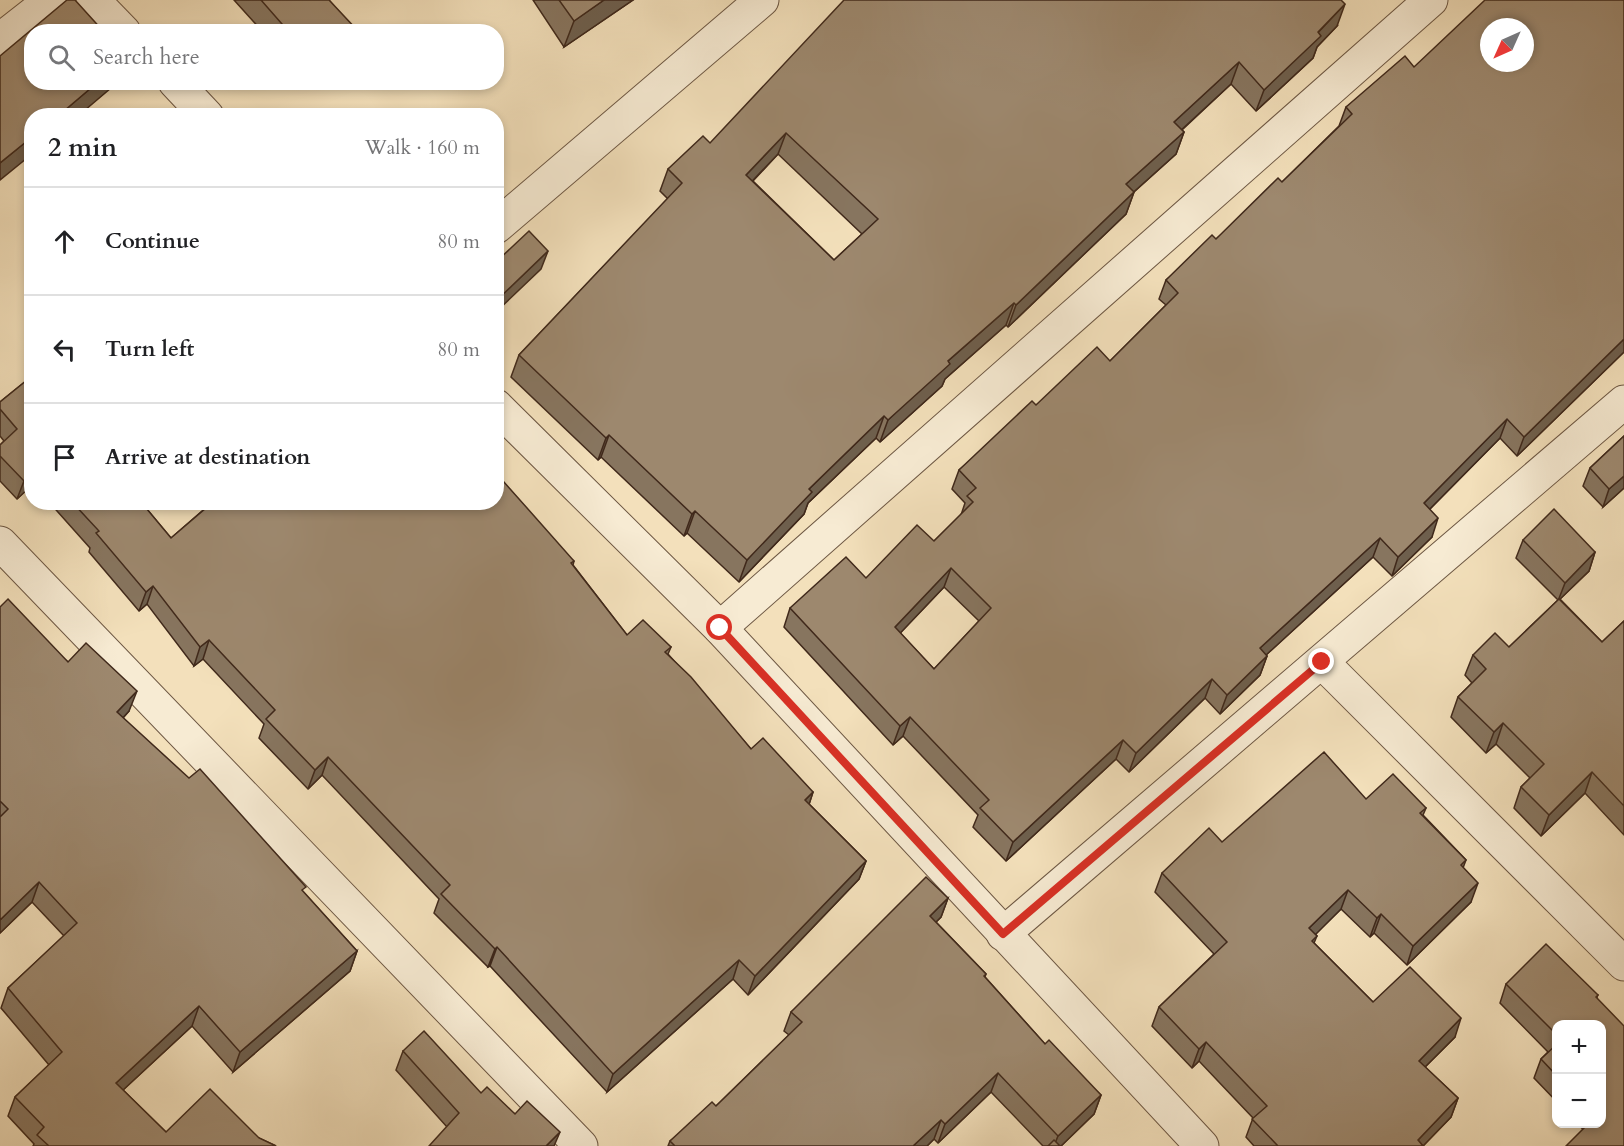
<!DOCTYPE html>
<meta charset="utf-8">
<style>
:root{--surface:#fff;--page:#f6f6f6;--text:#202124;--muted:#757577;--line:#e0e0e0}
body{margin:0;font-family:Cardo,serif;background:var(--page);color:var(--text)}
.controls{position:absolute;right:18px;bottom:18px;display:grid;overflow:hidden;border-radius:12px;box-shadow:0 3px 9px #0003}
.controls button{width:54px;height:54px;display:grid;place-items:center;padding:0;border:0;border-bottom:2px solid var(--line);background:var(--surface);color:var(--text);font:30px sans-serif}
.compass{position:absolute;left:1480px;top:18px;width:54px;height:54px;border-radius:50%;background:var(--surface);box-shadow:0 3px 9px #0003;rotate:225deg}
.stop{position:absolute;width:18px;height:18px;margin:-14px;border:4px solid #d93025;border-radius:50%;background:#fff}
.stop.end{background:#d93025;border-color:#fff;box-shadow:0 2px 6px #0008}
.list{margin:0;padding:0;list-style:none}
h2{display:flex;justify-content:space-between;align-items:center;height:78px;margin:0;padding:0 24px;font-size:26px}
h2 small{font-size:20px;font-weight:400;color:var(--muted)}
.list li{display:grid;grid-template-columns:39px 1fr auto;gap:18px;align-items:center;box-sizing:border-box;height:108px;padding:0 24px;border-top:2px solid var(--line)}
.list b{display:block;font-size:22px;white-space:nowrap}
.list em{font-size:20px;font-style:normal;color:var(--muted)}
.icon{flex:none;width:33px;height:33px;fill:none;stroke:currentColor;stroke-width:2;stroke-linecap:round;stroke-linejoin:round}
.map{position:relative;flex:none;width:1624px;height:1146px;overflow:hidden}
.search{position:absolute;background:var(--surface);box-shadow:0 3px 9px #0003;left:24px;top:24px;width:480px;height:66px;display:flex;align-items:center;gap:15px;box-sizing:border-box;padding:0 21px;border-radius:24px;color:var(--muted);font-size:22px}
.panel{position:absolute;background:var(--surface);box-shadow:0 3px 9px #0003;left:24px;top:108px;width:480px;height:402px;border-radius:24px}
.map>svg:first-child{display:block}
</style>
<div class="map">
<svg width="1624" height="1146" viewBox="0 0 1624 1146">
<rect width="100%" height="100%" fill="#f3e0bb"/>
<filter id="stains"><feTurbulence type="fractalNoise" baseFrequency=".00333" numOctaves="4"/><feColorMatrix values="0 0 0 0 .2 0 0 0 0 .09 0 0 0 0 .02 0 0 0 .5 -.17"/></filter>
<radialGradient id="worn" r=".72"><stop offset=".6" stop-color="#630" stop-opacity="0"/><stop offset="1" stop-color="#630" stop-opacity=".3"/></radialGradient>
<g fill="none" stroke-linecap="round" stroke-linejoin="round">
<g stroke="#6d5743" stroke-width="35">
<g id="street">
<polyline points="93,0 124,32"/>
<polyline points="0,40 51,0"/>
<polyline points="175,82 207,116"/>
<polyline points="496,227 762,0"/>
<polyline points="496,406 720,628 1202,1146"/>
<polyline points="0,543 581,1146"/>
<polyline points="720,628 1431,0"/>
<polyline points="1322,662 1624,964"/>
<polyline points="1003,934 1624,402"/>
</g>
</g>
<use href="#street" stroke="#f7ebd3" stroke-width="33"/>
</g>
<g fill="#87755f" stroke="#40291b" stroke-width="1.5" fill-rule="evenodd">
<polygon points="234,0 329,0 357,32 263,32"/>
<polygon points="533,0 633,0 564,47"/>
<path d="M1624 0V352L1517 456 1500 438 1430 509 1432 537 1392 576 1373 557 1266 655 1267 656 1260 675 1220 714 1205 698 1129 772 1116 759 1006 861 973 827 978 815 903 736 893 745 784 627 790 608 866 578 934 541 961 515 965 503 952 489 959 470 1036 405 1110 361 1166 305 1159 299 1166 280 1216 239 1282 182 1339 126 1346 107 1414 67ZM944 587 979 621 934 669 900 633Z"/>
<path d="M1337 26 1317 47 1313 58 1256 111 1231 84 1182 130 1184 132 1176 154 1134 192 1126 214 1008 327 1006 325 945 379 942 386 880 442 876 438 808 503 804 514 739 582 687 533 684 536 601 457 598 460 511 377 519 355 668 199 660 191 668 169 710 143ZM778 154 862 234 834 260 753 181Z"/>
<polygon points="32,376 32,485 17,499 0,481 0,445 4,441 0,436 0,402"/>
<polygon points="1624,436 1624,488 1603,507 1583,486 1590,468"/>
<polygon points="49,502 141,502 171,538 209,505 207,502 496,502 574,561 573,565 627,635 671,647 668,654 751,749 813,792 809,804 866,861 859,879 748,995 733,979 607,1092 490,966 488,967 434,913 439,899 322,775 308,789 259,738 264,724 203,659 194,666 147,604 139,611 89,552 90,548"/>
<polygon points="1523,540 1595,552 1589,571 1560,599 1602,642 1624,621 1624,835 1585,793 1541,836 1514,808 1521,787 1530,778 1496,744 1486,753 1451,717 1458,697 1472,683 1465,675 1473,655 1509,647 1558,600 1516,558"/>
<polygon points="0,607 129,711 123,718 304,893 357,951 350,971 233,1072 192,1026 123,1090 166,1132 259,1138 276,1146 33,1146 34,1144 8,1116 15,1097 49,1065 1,1008 8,988 64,936 32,902 0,933"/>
<polygon points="1366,799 1426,808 1423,815 1466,860 1463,868 1471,902 1407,965 1374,933 1370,937 1341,909 1315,934 1317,936 1314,943 1373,1002 1455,1037 1425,1067 1458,1098 1451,1117 1423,1146 1254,1146 1246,1137 1253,1118 1199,1061 1192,1068 1152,1026 1159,1007 1214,954 1155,892 1162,873 1222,842"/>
<polygon points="948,898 941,917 936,922 986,974 985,977 1045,1044 1101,1095 1094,1114 1061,1146 1043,1146 991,1092 938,1143 934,1139 927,1146 668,1146 670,1141 716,1106 789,1035 784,1031 791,1012"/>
<polygon points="1506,984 1598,995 1597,997 1624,1146 1583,1129 1577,1124 1602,1124 1557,1024 1557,1102 1534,1078 1541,1059 1548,1052 1500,1003"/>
<polygon points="403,1051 481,1093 515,1114 447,1127 396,1070"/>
</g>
<g fill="#6e5f4d" stroke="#40291b" stroke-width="1.5">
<polygon points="604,0 633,0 564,47 574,21"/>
<polygon points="1345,4 1337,26 1317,47 1313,58 1256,111 1264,90"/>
<polygon points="1239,62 1231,84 1166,144 1174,122"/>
<polygon points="98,82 118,82 78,116 58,116"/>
<polygon points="1184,132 1176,154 1118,206 1126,184"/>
<polygon points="786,133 778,154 738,196 746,175"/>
<polygon points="32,137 32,154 0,180 0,163"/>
<polygon points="1134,192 1126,214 1008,327 1016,305"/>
<polygon points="548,251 541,269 496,312 496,301"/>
<polygon points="1014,303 1006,325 945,379 942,386 880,442 888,420 948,361"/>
<polygon points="1624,339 1624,352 1517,456 1524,437"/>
<polygon points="884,416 876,438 808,503 804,514 739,582 747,560 809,489"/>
<polygon points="1507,419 1500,438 1417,522 1424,503"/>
<polygon points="609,435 601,457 598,460 606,438"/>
<polygon points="32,473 32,485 17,499 24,481"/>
<polygon points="1624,476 1624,488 1603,507 1609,489"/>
<polygon points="695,511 687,533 684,536 692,514"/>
<polygon points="1438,518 1432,537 1392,576 1398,557"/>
<polygon points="1380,538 1373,557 1253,667 1260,648"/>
<polygon points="1595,552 1589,571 1558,601 1565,583"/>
<polygon points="951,568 944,587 888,646 895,627"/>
<polygon points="153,586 147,604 139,611 146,592"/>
<polygon points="209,640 203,659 194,666 200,647"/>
<polygon points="1267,656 1260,675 1220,714 1227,695"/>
<polygon points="1212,679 1205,698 1129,772 1136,753"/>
<polygon points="137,691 129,711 110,732 117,712"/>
<polygon points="910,717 903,736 893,745 900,726"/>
<polygon points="1503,723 1496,744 1486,753 1494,732"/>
<polygon points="1123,740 1116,759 1006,861 1013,842"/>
<polygon points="328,757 322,775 308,789 315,770"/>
<polygon points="1592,772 1585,793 1541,836 1549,815"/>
<polygon points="813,792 807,811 805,800"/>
<polygon points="866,861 859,879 748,995 755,976"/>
<polygon points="39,882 32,902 0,933 0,920"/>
<polygon points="1478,883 1471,902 1407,965 1413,946"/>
<polygon points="1348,890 1341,909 1303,947 1309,928"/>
<polygon points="948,898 941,917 923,935 930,916"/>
<polygon points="1381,914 1374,933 1370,937 1377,918"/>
<polygon points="497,947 490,966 488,967 495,949"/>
<polygon points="357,951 350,971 233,1072 240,1052"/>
<polygon points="739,960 733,979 607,1092 613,1074"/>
<polygon points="199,1006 192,1026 109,1103 116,1083"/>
<polygon points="1461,1018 1455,1037 1412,1080 1419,1061"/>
<polygon points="1206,1042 1199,1061 1192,1068 1199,1049"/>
<polygon points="998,1073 991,1092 938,1143 945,1124"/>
<polygon points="1101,1095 1094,1114 1061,1146 1054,1146 1058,1136"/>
<polygon points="1458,1098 1451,1117 1423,1146 1418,1140"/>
<polygon points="941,1120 934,1139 927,1146 913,1146"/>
<polygon points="560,1132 554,1146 546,1146"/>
</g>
<g fill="#9d886e" stroke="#40291b" stroke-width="1.5" fill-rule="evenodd">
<polygon points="67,0 75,0 104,32 32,32 32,82 98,82 58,116 32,116 32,137 0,163 0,56"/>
<polygon points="261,0 329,0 357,30 356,32 289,32"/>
<polygon points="559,0 604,0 574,21"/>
<path d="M844 0H1341L1345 4 1318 32 1321 36 1264 90 1239 62 1174 122 1184 132 1126 184 1134 192 1016 305 1014 303 948 361 950 364 888 420 884 416 809 489 812 492 747 560 695 511 692 514 609 435 606 438 519 355 682 183 668 169 703 136 710 143ZM786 133 878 219 834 260 746 175Z"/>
<path d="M1485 0H1624V339L1524 437 1507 419 1424 503 1438 518 1398 557 1380 538 1260 648 1267 656 1227 695 1212 679 1136 753 1123 740 1013 842 980 808 989 800 910 717 900 726 790 608 846 557 866 578 917 525 934 541 973 502 967 496 976 488 959 470 1032 401 1036 405 1097 347 1110 361 1178 293 1166 280 1212 235 1216 239 1278 178 1282 182 1352 114 1346 107 1405 56 1414 67ZM1489 27H1525V63H1489ZM951 568 991 608 934 669 895 627Z"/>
<polygon points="529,231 548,251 496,301 496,262"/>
<polygon points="32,376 32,473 24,481 0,456 0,445 17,429 0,409 0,402"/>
<polygon points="1624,436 1624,476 1609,489 1590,468"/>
<polygon points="496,477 502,484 504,482 574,561 571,563 627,635 643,620 671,647 665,652 691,677 751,749 763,738 813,792 805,800 866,861 755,976 739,960 613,1074 497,947 495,949 441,894 450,885 328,757 315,770 266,719 275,710 209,640 200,647 153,586 146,592 96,533 99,531 72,502 141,502 171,538 213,502 496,502"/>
<polygon points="1554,509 1595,552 1565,583 1523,540"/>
<polygon points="8,599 68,662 86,643 137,691 117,712 189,778 200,769 306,887 302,890 357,951 240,1052 199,1006 116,1083 166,1132 210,1089 259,1138 276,1146 49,1146 37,1135 44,1127 15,1097 62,1052 8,988 77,923 39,882 0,920 0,817 8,809 0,801 0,607"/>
<polygon points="1559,599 1602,642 1624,621 1624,806 1592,772 1549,815 1521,787 1544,764 1503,723 1494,732 1458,697 1486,669 1473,655 1495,633 1509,647"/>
<polygon points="1324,752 1366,799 1393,774 1426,808 1420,813 1466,860 1461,865 1478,883 1413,946 1381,914 1377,918 1348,890 1309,928 1317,936 1312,941 1373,1002 1410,967 1461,1018 1419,1061 1458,1098 1418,1140 1423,1146 1278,1146 1252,1119 1267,1106 1206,1042 1199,1049 1159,1007 1227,942 1162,873 1209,828 1222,842"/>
<polygon points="926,877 948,898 930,916 986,974 984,976 1045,1044 1049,1040 1101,1095 1058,1136 998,1073 945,1124 941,1120 913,1146 675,1146 670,1141 712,1102 716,1106 802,1022 791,1012"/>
<polygon points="1546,944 1598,995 1596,997 1624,1026 1624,1146 1566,1146 1588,1124 1602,1124 1602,1024 1557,1024 1557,1035 1506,984"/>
<polygon points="424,1031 481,1093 487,1087 515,1114 527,1101 560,1132 546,1146 429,1146 459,1113 403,1051"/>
<polygon points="1557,1044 1557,1076 1541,1059"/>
<polygon points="1054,1140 1060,1146 1048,1146"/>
</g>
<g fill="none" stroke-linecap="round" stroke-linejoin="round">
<polyline stroke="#d93025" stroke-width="8" points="720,628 1003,934 1322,662"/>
</g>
<rect width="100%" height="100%" filter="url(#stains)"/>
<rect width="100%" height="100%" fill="url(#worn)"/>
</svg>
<div class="controls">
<button>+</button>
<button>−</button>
</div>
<svg class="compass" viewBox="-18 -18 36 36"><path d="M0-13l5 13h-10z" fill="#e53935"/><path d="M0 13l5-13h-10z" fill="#757577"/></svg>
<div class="stop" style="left:720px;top:628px"></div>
<div class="stop end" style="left:1322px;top:662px"></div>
<div class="search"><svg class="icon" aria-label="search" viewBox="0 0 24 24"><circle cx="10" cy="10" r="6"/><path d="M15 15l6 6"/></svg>Search here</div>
<section class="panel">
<h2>2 min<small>Walk · 160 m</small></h2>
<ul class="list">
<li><svg class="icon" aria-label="ahead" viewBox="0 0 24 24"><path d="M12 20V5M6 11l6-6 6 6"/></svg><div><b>Continue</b></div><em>80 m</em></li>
<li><svg class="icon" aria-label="left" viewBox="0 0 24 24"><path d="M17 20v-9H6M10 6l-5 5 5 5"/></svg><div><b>Turn left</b></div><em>80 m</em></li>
<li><svg class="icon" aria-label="arrive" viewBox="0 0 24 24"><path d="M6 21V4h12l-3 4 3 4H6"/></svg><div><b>Arrive at destination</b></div></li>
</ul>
</section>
</div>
